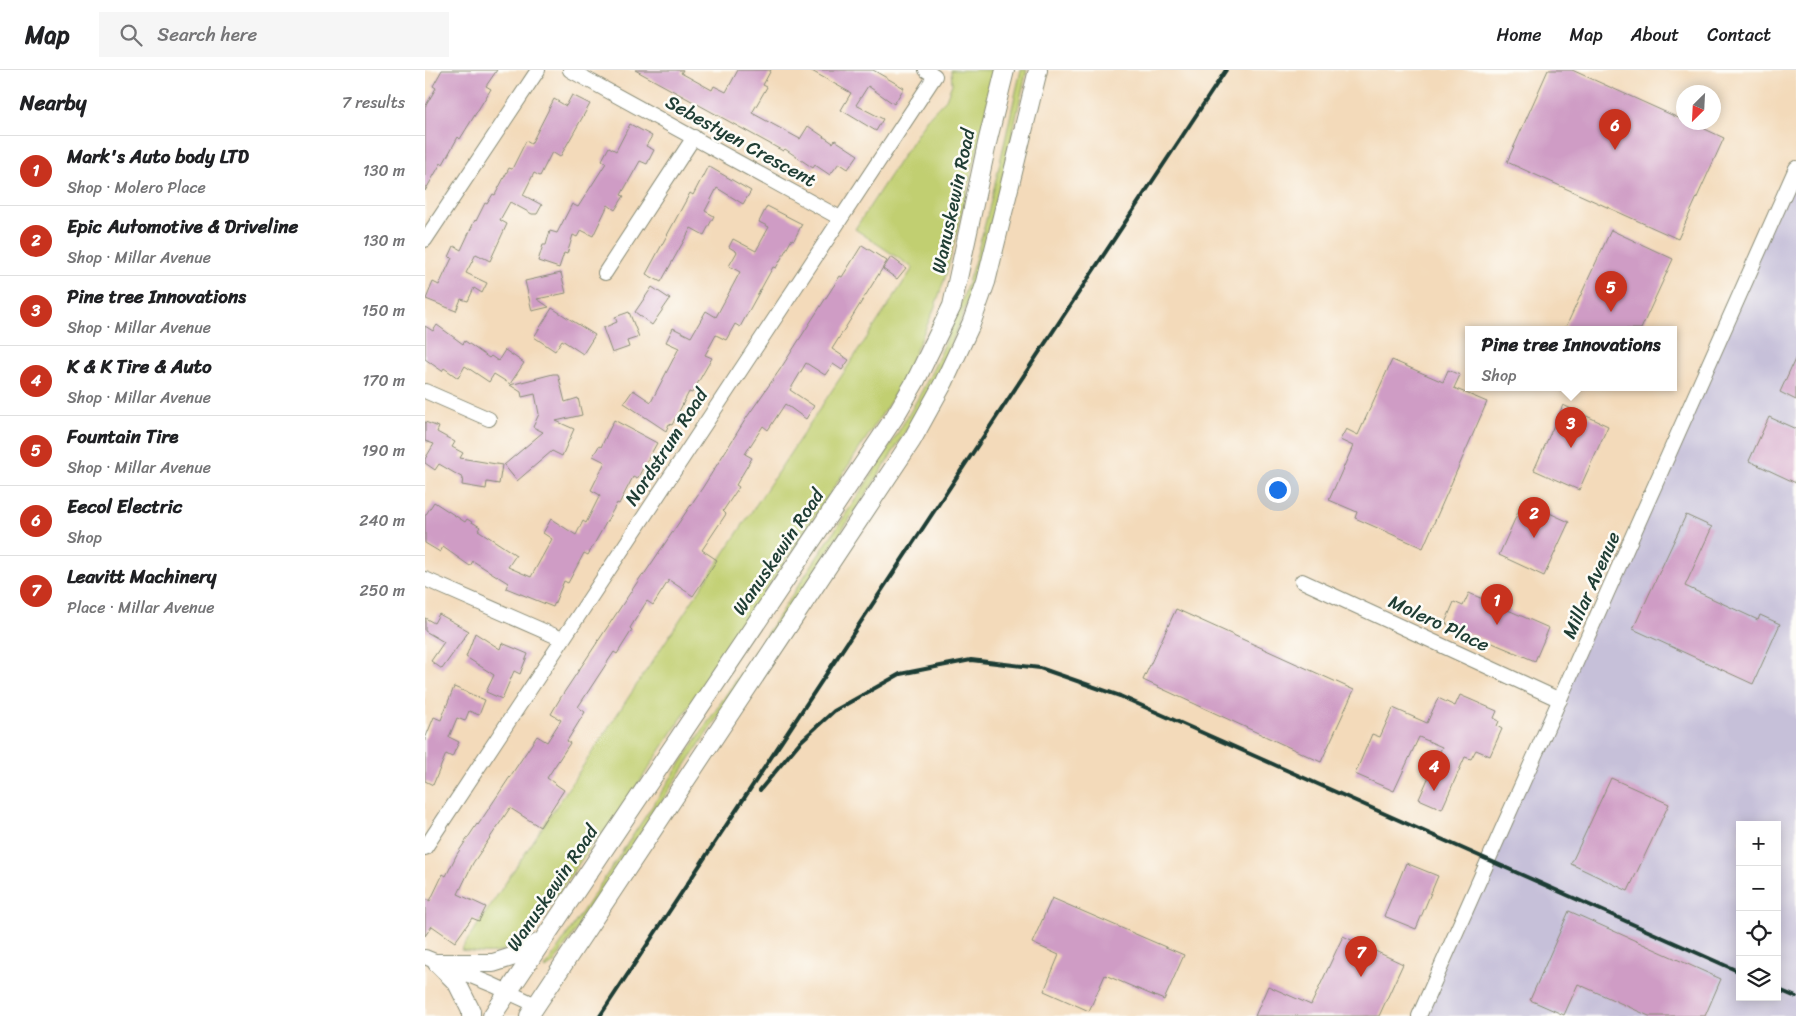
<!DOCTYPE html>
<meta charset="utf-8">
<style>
:root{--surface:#fff;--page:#f6f6f6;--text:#202124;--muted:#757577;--line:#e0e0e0;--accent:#c8321e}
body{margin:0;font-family:Sriracha,sans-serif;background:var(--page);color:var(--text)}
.controls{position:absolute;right:15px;bottom:15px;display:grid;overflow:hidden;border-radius:0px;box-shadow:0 2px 12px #0003}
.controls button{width:45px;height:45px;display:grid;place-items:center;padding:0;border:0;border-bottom:1px solid var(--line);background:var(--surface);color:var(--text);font:25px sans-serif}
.compass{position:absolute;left:1251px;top:15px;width:45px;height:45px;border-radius:50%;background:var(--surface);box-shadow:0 2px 12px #0003;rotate:204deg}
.you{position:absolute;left:852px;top:419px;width:18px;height:18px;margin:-12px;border:4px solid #fff;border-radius:50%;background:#1a73e8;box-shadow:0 0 0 8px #1a73e833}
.badge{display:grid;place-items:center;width:32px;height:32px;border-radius:50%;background:var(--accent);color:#fff;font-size:16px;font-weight:700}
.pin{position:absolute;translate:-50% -41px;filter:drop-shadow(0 1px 2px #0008)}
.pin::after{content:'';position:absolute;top:26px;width:18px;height:15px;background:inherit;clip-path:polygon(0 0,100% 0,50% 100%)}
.popup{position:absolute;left:1040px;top:256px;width:212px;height:65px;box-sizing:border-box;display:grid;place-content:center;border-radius:0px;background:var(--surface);filter:drop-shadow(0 1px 4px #0005);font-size:16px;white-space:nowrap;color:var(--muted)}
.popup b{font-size:19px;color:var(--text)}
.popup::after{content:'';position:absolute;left:50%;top:100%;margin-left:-10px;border:10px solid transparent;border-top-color:var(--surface)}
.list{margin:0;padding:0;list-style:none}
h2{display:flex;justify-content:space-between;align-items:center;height:65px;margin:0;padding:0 20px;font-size:21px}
h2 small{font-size:16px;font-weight:400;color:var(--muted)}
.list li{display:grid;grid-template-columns:32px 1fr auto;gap:15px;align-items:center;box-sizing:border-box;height:70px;padding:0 20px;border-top:1px solid var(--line)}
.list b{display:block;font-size:19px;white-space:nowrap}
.list p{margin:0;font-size:16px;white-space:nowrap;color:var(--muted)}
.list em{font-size:16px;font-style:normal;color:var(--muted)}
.icon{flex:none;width:28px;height:28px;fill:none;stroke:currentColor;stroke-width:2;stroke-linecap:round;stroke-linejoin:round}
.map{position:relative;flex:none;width:1371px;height:946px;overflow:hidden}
header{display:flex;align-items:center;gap:30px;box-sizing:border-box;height:70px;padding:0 25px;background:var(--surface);border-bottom:1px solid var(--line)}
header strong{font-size:24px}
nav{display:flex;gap:28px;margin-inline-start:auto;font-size:18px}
.search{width:350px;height:45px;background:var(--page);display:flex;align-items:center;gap:12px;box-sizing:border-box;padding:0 18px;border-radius:0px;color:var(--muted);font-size:19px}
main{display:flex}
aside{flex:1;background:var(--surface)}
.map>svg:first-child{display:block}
</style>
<header>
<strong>Map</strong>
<div class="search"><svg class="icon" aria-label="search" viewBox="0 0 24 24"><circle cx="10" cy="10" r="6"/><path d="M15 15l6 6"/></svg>Search here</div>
<nav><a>Home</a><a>Map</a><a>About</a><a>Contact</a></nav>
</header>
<main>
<aside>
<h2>Nearby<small>7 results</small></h2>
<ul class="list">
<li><span class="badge">1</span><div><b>Mark's Auto body LTD</b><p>Shop · Molero Place</p></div><em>130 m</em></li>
<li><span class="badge">2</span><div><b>Epic Automotive &amp; Driveline</b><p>Shop · Millar Avenue</p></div><em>130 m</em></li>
<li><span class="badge">3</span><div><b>Pine tree Innovations</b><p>Shop · Millar Avenue</p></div><em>150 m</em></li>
<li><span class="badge">4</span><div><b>K &amp; K Tire &amp; Auto</b><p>Shop · Millar Avenue</p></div><em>170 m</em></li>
<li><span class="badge">5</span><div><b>Fountain Tire</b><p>Shop · Millar Avenue</p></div><em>190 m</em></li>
<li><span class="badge">6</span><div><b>Eecol Electric</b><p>Shop</p></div><em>240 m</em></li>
<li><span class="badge">7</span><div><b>Leavitt Machinery</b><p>Place · Millar Avenue</p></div><em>250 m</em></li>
</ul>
</aside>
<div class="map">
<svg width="1371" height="946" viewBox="0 0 1371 946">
<rect width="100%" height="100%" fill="#fdfcf7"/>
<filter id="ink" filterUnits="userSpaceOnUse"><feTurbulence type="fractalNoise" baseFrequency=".02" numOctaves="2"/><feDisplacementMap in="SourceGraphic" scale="10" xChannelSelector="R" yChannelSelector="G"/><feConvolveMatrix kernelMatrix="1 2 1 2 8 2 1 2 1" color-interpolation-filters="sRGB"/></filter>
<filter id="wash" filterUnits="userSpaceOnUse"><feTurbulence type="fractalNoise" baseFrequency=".0096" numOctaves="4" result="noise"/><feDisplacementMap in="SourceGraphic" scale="20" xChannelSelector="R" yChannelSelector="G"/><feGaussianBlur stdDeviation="1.12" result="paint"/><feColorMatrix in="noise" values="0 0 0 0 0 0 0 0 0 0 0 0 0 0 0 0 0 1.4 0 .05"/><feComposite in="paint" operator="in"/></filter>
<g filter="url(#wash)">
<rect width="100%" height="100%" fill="#f3daba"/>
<path fill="#c6c0d9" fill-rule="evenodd" d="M1371 98V946H994ZM1315 755H1352V927H1315Z"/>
<g fill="#c1cf71" stroke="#708652">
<path d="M526 0H573L521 205 508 242 481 302 467 329 433 381 188 752 167 775 102 867H92C89 871 86 877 81 879 68 887 50 882 36 880L488 198 430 159 501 50 521 29 527 14Z"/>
<path d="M596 0H602C580 94 562 192 523 281 504 324 480 363 455 403L129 893 121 899 120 898 436 421C469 370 501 320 524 264 559 180 575 88 596 0Z"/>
</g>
<g id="blocks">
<g fill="#cf9cc5">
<polygon points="17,0 72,0 61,16 66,19 35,69 33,67 18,94 16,93 0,121 0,37 11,18 8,16"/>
<polygon points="210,0 258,0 256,3 287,20 289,16 301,22 313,0 346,0 338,15 342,17 327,43 375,69 383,56 408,73 410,70 433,85 423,99 414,93 405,105 390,95 388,98 360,79 358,81"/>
<polygon points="385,0 448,0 479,18 469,34 443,16 431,35 458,49 451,61 416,40 426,23"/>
<polygon points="1123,0 1147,0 1258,50 1258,52 1265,52 1299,68 1253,169 1082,92"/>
<polygon points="147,25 165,34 135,87 127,82 115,106 109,103 98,125 117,135 112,144 107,144 85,132 75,150 82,154 65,191 51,184 41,203 62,213 57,223 49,218 43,231 36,229 31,241 1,229 8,212 14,215 27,188 24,187 29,176 36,180 50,150 51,151 60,133 62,134 68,124 70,125 84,98 87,99 101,71 106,74 129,29 141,36"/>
<polygon points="205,54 227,66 221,76 229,80 222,94 215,91 196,125 199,126 190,140 183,135 168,166 156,160 152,167 148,165 142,184 139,183 134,198 113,191 118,175 121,175 125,161 132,163 147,134 153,137 181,93 177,90 184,77 191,81"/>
<polygon points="283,96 326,121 318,134 292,118 280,141 289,146 279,165 266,158 236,212 221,204 265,123 268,125"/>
<polygon points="342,136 377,154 369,170 367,169 351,198 348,197 315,257 310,254 301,270 291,265 280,285 287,288 267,323 264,322 247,355 244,354 241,361 199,333 208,320 226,332 254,278 241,272 248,258 266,267 281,241 291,247 315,202 304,196 312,182 304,177 308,169 331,181 344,157 334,152"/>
<polygon points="1186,160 1248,189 1216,259 1140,259"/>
<polygon points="437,175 462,191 407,279 424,290 417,300 408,294 400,305 381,293 365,320 389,336 381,349 360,334 343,360 338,356 320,384 327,388 311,415 314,417 298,441 301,444 277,480 292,490 268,526 244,510 228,535 222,531 205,558 207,560 192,584 189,582 153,637 160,642 142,671 145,673 122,708 139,720 115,757 85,738 48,793 33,824 61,837 54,851 47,848 30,872 7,856 0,866 0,828 5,831 18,804 21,806 32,784 52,754 53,755 112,666 122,672 136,650 126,644 136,627 217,505 218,506 278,417 322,347 356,298 415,206 417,207"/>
<polygon points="466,187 481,198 472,209 458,199"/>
<polygon points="136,203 141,223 112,229 124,237 107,241 100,211"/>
<polygon points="227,217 245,229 227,255 210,242"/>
<polygon points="127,238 170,265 158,284 137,270 130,281 109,267"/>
<polygon points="204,242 214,267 202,271 204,277 187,283 178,258 192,252 190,247"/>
<polygon points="12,255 38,274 40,271 64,288 66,286 73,291 80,280 99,293 85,314 69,304 64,312 40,296 33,308 19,298 17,301 0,289 0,256 8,261"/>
<polygon points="1371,287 1371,330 1355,322"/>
<polygon points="967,290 1018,312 1023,300 1035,305 1029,318 1062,332 998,478 930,448 932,442 904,430 928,376 915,370 921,359 933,365"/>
<polygon points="128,304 133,304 140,332 153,328 157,345 131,351 149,359 137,386 127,381 92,411 79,395 118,362 108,357 114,344 110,324 97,327 96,322 85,315"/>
<polygon points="1138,335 1183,356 1154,420 1109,400"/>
<polygon points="1344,347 1371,359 1371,413 1324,391"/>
<polygon points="189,350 232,373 212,409 208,407 194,434 192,433 163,485 159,483 143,513 139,511 128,537 81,518 83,513 48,491 45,496 18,477 15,482 0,473 0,446 9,432 40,452 42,449 55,457 53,460 91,485 83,497 106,507 127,469 118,463 126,449 151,465 158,451 161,453 175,425 166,420 180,392 168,386 174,376 176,377"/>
<polygon points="0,352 14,357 12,362 30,372 27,377 38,383 35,388 77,395 74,414 62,412 61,419 37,415 38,408 14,394 10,400 0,393 0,389 9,374 0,371"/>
<polygon points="1098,431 1144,452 1119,506 1074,485"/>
<polygon points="1261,445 1287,457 1260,516 1333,550 1335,545 1355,554 1328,614 1208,559"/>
<polygon points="1044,523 1124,558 1110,591 1020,553 1029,532 1038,536"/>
<polygon points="751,539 929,620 896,692 718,610"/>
<polygon points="14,544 44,561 17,599 6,591 19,572 0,561 0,548 9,553"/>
<polygon points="50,563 75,579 77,573 103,584 95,604 89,601 77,629 61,622 69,605 41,587"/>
<polygon points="29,617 60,630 54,645 44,641 40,651 32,648 24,667 34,672 27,687 21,684 8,715 0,711 0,669 9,647 16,650"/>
<polygon points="1035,625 1072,641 1069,648 1074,651 1072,656 1077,659 1065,686 1051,680 1046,689 1040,687 1017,739 994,729 1017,677 994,667 969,721 930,704 947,664 955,667 968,638 1002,653 1013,628 1030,636"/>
<polygon points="1186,708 1244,734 1203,821 1146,794"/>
<polygon points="981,793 1013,806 991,859 959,846"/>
<polygon points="627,828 759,885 739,930 680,905 664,941 619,921 634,885 607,873"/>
<polygon points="1144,841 1296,909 1280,946 1224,946 1153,914 1139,945 1105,930"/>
<polygon points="918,866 978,894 954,946 830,946 843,916 886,935"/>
</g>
</g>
</g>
<g filter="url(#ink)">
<use href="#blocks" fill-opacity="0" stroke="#898c77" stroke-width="1"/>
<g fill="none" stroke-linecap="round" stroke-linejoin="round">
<g stroke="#898c77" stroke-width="16">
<g id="minor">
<polyline points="145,0 415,148"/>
<polyline points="0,170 113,0"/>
<polyline points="180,203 269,67"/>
<polyline points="0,321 64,349"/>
<polyline points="0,509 137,569"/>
<polyline points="877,511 1135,630"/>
<polyline points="0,778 510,6 501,0"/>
<polyline points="0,887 68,915 111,935"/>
<polyline points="994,946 1371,98"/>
</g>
</g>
<g stroke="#898c77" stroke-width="20">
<g id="major">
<polyline points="12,893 68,893 93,885 113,873"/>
<polyline points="12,893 32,913 46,941 46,946"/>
<polyline points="67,946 469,348 490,312 527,236 563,69 580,0"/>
<polyline points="104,946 487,370 519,312 546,254 561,212 613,0"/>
</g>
</g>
<use href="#minor" stroke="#fff" stroke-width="14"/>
<use href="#major" stroke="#fff" stroke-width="18"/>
<g stroke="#1f3d34" stroke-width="4">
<polyline points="335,720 375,672 409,641 475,604 546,590 615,598 695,626 1315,902"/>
<polyline points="1352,919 1371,927"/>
<polyline points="175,946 801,0"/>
</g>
</g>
</g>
<g text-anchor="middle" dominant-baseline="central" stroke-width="5" stroke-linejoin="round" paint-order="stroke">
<g font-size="19" fill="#1f3d34" stroke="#fdfcf7">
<text transform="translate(316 71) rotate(29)">Sebestyen Crescent</text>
<text transform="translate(528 131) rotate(-78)">Wanuskewin Road</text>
<text transform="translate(241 377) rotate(-57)">Nordstrum Road</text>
<text transform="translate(353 482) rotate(-56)">Wanuskewin Road</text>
<text transform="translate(1166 515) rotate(-66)">Millar Avenue</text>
<text transform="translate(1014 553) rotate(25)">Molero Place</text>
<text transform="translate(127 818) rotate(-56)">Wanuskewin Road</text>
</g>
</g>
</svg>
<div class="controls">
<button>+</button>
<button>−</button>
<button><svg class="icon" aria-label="locate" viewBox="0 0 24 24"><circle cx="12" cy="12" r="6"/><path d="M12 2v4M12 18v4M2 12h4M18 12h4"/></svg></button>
<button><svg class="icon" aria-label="layers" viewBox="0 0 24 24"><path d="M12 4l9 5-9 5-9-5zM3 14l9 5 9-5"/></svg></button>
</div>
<svg class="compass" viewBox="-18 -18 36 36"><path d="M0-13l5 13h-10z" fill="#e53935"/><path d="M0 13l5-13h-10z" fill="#757577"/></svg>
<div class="you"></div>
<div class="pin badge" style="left:1072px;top:555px">1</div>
<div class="pin badge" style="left:1109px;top:468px">2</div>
<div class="pin badge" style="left:1146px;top:378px">3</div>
<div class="popup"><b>Pine tree Innovations</b>Shop</div>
<div class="pin badge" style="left:1009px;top:721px">4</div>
<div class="pin badge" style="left:1186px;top:242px">5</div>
<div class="pin badge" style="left:1190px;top:80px">6</div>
<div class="pin badge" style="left:936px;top:907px">7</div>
</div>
</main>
